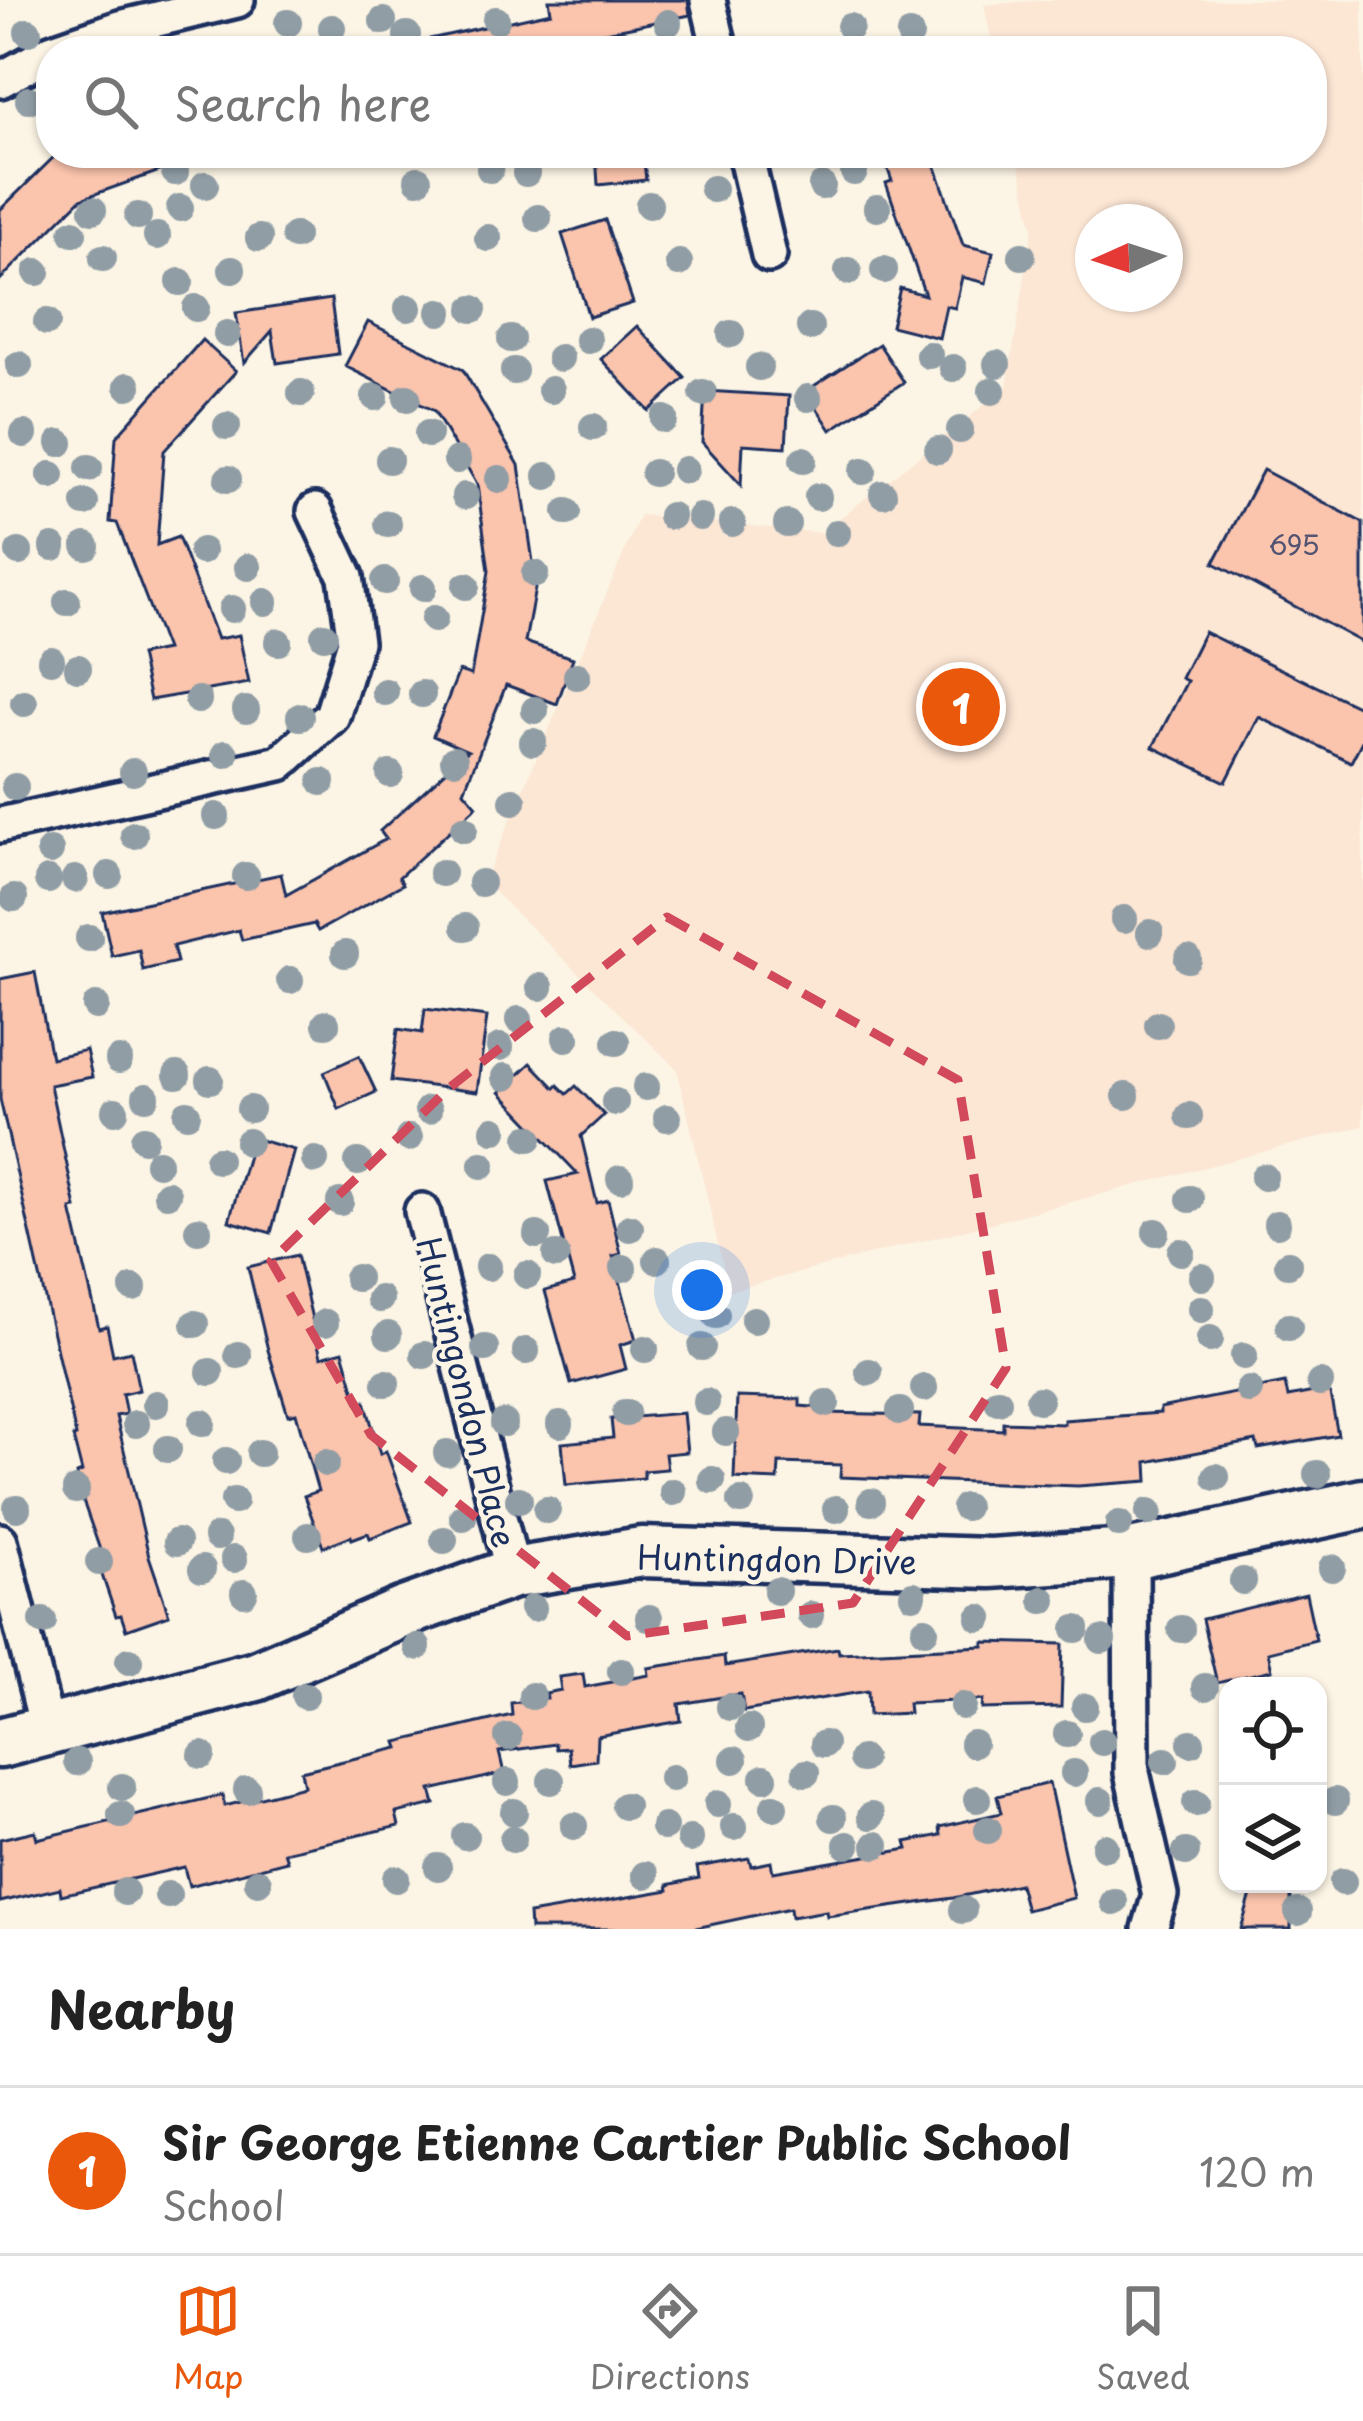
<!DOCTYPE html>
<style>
:root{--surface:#fff;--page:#f6f6f6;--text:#222;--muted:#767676;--line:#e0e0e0;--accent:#ea580c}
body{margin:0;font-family:"Playpen Sans",sans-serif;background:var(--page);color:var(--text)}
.controls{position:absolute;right:36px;bottom:36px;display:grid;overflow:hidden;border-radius:24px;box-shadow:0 3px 9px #0004}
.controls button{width:108px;height:108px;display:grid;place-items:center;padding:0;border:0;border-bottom:3px solid var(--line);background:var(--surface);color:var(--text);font:60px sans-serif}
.compass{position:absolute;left:1075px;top:204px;width:108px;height:108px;border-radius:50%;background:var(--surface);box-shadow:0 3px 9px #0004;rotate:267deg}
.you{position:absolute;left:702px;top:1290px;width:42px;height:42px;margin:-30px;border:9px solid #fff;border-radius:50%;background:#1a73e8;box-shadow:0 0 0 18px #1a73e833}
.badge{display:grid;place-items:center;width:78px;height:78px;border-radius:50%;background:var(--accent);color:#fff;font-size:39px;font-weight:700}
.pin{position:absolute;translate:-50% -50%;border:6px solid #fff;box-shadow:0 3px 12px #0006}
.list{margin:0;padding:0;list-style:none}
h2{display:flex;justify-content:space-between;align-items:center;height:156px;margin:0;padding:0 48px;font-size:51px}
h2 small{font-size:39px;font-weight:400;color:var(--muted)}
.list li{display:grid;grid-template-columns:78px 1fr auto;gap:36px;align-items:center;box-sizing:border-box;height:168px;padding:0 48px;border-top:3px solid var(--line)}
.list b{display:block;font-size:45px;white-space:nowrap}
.list p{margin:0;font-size:39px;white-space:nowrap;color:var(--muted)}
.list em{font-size:39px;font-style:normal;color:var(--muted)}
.icon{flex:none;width:66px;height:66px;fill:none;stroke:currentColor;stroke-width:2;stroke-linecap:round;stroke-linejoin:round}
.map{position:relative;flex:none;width:1363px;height:1929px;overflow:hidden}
.search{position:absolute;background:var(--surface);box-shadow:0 3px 9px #0004;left:36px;right:36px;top:36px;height:132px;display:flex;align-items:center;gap:30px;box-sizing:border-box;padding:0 42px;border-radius:48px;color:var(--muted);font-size:45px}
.sheet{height:324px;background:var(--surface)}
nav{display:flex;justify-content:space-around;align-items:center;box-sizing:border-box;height:168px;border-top:3px solid var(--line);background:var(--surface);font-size:33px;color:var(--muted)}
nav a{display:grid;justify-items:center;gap:6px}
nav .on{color:var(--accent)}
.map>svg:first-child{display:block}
</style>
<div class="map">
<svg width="1363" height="1929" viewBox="0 0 1363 1929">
<rect width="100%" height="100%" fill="#fcf5e5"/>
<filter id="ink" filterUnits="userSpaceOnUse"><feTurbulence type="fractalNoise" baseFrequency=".00833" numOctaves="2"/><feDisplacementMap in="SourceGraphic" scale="24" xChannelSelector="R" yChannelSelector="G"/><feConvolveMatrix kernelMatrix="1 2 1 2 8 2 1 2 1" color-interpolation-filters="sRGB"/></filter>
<g filter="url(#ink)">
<path fill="#fce6d4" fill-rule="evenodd" d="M1043 0H1363V1126L729 1291 677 1069 484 882 640 515 821 533 1007 387 1033 228 1017 153H1312V51H994L984 5ZM1093 222H1165V294H1093Z"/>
<g fill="#fbc4ad" stroke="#1b2f5e" stroke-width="3">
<polygon points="549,0 688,0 690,15 546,44 548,51 431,51 430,39 551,12"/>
<polygon points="58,153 198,153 199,157 81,199 0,280 0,210"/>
<polygon points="596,153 643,153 646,180 598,185"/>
<polygon points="882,153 931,153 963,245 993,252 986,283 962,277 955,308 946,306 939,338 891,326 900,288 925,295 886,183 892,181"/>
<polygon points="605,220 633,303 589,317 562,234"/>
<polygon points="331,299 338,354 277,363 272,331 244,363 236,313"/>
<polygon points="368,322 463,370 519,465 536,583 525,642 573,658 557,704 506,685 464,791 477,806 399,877 403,884 318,931 314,924 242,940 239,930 173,946 177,962 143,970 139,950 112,956 102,912 281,874 286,895 386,839 380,831 468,751 433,736 459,671 471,675 489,571 477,484 434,411 345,366"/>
<polygon points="637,326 685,378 649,411 601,359"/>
<polygon points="202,340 236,371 164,451 157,545 178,537 217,639 239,635 249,683 150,700 140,655 166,650 117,523 110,522 116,437"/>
<polygon points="879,344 904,382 831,430 806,391"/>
<polygon points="705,391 789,396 786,447 743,444 741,485 702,442"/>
<polygon points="1263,470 1363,523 1363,643 1214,563"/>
<polygon points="1204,632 1363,709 1363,739 1351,762 1259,717 1226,782 1153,747 1187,681 1181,678"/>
<polygon points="35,972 51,1058 86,1050 92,1077 50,1085 76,1208 71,1209 99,1328 107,1326 113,1355 131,1351 139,1390 122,1394 126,1414 116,1416 149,1556 169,1615 126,1630 121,1615 116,1616 101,1572 107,1570 82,1498 77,1474 82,1472 73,1437 76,1436 0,1099 0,979"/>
<polygon points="425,1009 487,1017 477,1092 391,1081 398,1029 422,1033"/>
<polygon points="359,1056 376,1092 339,1109 324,1072"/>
<polygon points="531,1063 555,1088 558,1085 567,1094 576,1086 604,1115 581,1136 597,1203 608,1200 621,1254 613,1256 636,1340 620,1345 626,1369 571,1384 545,1291 574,1283 547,1181 578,1174 500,1092"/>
<polygon points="253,1138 294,1150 271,1233 229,1221"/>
<polygon points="297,1255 321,1357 343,1351 358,1403 365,1401 380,1454 386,1451 412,1522 370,1538 368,1533 352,1539 351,1536 323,1547 304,1496 318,1491 296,1413 288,1415 268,1350 248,1267"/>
<polygon points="1285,1383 1288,1397 1329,1389 1338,1435 1258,1449 1256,1441 1147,1462 1148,1481 1078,1486 840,1477 841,1465 779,1463 778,1480 734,1478 737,1397 800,1399 800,1406 824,1408 824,1413 920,1415 919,1426 1003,1430 1003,1422 1064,1424 1064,1420 1160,1413 1160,1408"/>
<polygon points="683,1413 687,1452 665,1454 667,1469 644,1471 644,1478 566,1485 562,1443 613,1438 611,1419"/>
<polygon points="1306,1594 1316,1640 1268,1652 1272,1670 1217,1683 1202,1619"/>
<polygon points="984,1642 1063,1644 1061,1707 982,1709 983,1700 908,1703 909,1713 869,1715 868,1691 744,1711 741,1694 679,1704 681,1721 597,1736 596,1760 570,1764 568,1748 556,1749 555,1744 499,1752 504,1773 431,1790 435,1804 396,1813 399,1826 284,1852 287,1861 189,1886 184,1867 61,1895 60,1888 0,1902 0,1839 35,1831 37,1839 222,1795 225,1806 304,1786 301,1771 399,1748 397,1742 512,1715 511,1703 547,1698 546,1693 561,1690 559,1677 583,1674 585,1687 649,1675 648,1668 724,1656 725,1666 838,1648 839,1653 984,1646"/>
<polygon points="1049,1783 1074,1898 1026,1910 1019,1884 953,1898 827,1916 826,1911 791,1917 790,1908 691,1929 530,1929 529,1914 669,1890 668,1885 699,1878 697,1867 749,1858 751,1866 771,1862 773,1872 908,1849 906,1842 941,1835 940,1827 1001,1813 997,1796"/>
<polygon points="1254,1884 1291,1884 1291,1929 1241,1929"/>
</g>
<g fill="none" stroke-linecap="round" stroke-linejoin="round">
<g stroke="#1b2f5e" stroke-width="42">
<g id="street">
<polyline points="708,0 720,51"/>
<polyline points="53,51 120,28 237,0"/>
<polyline points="0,80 51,52"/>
<polyline points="745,153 769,255"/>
<polyline points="0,825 280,763 332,716 355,642 346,577 315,511"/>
<polyline points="422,1211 513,1573"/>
<polyline points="0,1541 48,1731"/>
<polyline points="1131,1554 1132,1773 1160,1895 1150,1929"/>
</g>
</g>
<g stroke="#1b2f5e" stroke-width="57">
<polyline id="secondary" points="0,1743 256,1676 404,1612 513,1573 642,1552 990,1563 1131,1554 1363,1504"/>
</g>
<use href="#street" stroke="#fcf5e5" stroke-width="33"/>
<use href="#secondary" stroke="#fcf5e5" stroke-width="48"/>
</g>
<g fill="#909da5">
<circle cx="496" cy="20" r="14"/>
<circle cx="383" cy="21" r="14"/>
<circle cx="288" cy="23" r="14"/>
<circle cx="668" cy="23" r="14"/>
<circle cx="850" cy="27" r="14"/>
<circle cx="332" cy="28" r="14"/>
<circle cx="28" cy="32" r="14"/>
<circle cx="407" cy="35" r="14"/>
<circle cx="910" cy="35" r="14"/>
<circle cx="29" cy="100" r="14"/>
<circle cx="490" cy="169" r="14"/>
<circle cx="175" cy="172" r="14"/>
<circle cx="854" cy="172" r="14"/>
<circle cx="526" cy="173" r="14"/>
<circle cx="418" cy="180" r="14"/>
<circle cx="205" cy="185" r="14"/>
<circle cx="822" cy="186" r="14"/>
<circle cx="713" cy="189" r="14"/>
<circle cx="649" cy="205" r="14"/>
<circle cx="180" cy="208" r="14"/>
<circle cx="877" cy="208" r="14"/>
<circle cx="93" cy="210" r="14"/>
<circle cx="138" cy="216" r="14"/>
<circle cx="538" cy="218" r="14"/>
<circle cx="73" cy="233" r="14"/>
<circle cx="157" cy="236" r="14"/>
<circle cx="295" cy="236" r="14"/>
<circle cx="259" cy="238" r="14"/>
<circle cx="488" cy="238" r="14"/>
<circle cx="1022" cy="256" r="14"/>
<circle cx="103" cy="258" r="14"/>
<circle cx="679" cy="263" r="14"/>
<circle cx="232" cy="270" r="14"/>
<circle cx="884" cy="270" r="14"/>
<circle cx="848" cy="271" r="14"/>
<circle cx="37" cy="272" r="14"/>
<circle cx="180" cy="282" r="14"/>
<circle cx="196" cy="308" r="14"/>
<circle cx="408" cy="308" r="14"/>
<circle cx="473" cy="309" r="14"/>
<circle cx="440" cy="312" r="14"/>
<circle cx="47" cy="322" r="14"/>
<circle cx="810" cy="327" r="14"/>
<circle cx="227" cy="334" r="14"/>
<circle cx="731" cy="334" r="14"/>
<circle cx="511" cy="339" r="14"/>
<circle cx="588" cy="340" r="14"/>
<circle cx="929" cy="355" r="14"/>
<circle cx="560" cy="358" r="14"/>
<circle cx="997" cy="364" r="14"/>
<circle cx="19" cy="365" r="14"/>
<circle cx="759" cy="367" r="14"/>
<circle cx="953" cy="368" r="14"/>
<circle cx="514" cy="371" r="14"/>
<circle cx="128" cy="386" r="14"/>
<circle cx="551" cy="390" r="14"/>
<circle cx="992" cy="391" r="14"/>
<circle cx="301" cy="393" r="14"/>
<circle cx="703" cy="393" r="14"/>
<circle cx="375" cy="397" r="14"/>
<circle cx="407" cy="398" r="14"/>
<circle cx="808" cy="398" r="14"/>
<circle cx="664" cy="419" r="14"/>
<circle cx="227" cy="426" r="14"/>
<circle cx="593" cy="427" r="14"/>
<circle cx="960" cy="430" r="14"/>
<circle cx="24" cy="434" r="14"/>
<circle cx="428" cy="434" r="14"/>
<circle cx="60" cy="443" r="14"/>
<circle cx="938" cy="450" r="14"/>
<circle cx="389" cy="460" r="14"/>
<circle cx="457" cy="460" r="14"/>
<circle cx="803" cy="460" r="14"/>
<circle cx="89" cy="468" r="14"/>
<circle cx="685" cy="470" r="14"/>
<circle cx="863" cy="471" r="14"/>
<circle cx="654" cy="473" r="14"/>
<circle cx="51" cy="475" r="14"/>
<circle cx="547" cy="476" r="14"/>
<circle cx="228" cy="479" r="14"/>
<circle cx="499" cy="479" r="14"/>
<circle cx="883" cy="494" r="14"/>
<circle cx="465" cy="496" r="14"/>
<circle cx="818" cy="497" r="14"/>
<circle cx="85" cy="503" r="14"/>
<circle cx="567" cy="512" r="14"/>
<circle cx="671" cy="516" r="14"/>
<circle cx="700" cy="517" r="14"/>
<circle cx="732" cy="523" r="14"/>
<circle cx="388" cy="524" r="14"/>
<circle cx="787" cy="524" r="14"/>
<circle cx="837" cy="533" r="14"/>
<circle cx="86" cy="546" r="14"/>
<circle cx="53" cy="547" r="14"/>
<circle cx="202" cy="551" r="14"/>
<circle cx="19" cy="552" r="14"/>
<circle cx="248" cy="567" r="14"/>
<circle cx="535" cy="574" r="14"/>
<circle cx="385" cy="581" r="14"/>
<circle cx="466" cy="586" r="14"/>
<circle cx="423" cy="588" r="14"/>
<circle cx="67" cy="602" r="14"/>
<circle cx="265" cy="602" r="14"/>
<circle cx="232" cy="609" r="14"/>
<circle cx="434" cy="619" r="14"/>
<circle cx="324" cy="636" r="14"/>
<circle cx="278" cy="642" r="14"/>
<circle cx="51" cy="660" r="14"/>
<circle cx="78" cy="668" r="14"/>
<circle cx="577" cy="676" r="14"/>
<circle cx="385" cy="692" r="14"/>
<circle cx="422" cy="694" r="14"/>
<circle cx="198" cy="700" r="14"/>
<circle cx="24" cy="703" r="14"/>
<circle cx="246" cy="710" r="14"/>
<circle cx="535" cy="710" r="14"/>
<circle cx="300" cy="717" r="14"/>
<circle cx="533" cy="742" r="14"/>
<circle cx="225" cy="754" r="14"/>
<circle cx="454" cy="760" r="14"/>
<circle cx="133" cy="772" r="14"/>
<circle cx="390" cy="774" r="14"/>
<circle cx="322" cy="782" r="14"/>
<circle cx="15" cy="787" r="14"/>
<circle cx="513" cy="801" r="14"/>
<circle cx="216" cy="816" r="14"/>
<circle cx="464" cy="829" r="14"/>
<circle cx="134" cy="835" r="14"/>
<circle cx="50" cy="851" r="14"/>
<circle cx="442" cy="873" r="14"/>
<circle cx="109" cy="875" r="14"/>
<circle cx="246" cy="876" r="14"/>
<circle cx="75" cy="879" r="14"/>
<circle cx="48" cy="880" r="14"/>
<circle cx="481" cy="883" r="14"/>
<circle cx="14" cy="898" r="14"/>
<circle cx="1124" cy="919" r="14"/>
<circle cx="465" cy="927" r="14"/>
<circle cx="1150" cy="933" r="14"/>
<circle cx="89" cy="938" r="14"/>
<circle cx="345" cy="954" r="14"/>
<circle cx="1188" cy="959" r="14"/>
<circle cx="290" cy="980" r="14"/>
<circle cx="540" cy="987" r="14"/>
<circle cx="96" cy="1006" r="14"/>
<circle cx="519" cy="1020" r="14"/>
<circle cx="326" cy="1024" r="14"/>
<circle cx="1158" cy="1025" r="14"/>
<circle cx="566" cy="1038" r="14"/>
<circle cx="616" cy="1042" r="14"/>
<circle cx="500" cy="1047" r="14"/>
<circle cx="119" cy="1060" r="14"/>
<circle cx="177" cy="1075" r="14"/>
<circle cx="505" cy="1077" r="14"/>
<circle cx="210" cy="1080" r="14"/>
<circle cx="646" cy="1087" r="14"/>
<circle cx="1126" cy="1096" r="14"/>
<circle cx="146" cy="1097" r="14"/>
<circle cx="615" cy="1102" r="14"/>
<circle cx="250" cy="1109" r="14"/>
<circle cx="428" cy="1110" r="14"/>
<circle cx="115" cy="1111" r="14"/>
<circle cx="187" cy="1114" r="14"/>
<circle cx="1189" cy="1116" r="14"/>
<circle cx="667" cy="1118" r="14"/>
<circle cx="494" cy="1130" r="14"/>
<circle cx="409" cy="1138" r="14"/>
<circle cx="529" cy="1138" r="14"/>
<circle cx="144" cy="1139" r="14"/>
<circle cx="248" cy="1142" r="14"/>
<circle cx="218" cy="1160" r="14"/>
<circle cx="315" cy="1160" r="14"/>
<circle cx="358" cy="1162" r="14"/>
<circle cx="158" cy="1163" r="14"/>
<circle cx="482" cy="1165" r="14"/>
<circle cx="1264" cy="1177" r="14"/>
<circle cx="620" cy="1179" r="14"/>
<circle cx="167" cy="1194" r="14"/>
<circle cx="1190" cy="1199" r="14"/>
<circle cx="340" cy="1202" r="14"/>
<circle cx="1277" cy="1224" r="14"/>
<circle cx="630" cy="1228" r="14"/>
<circle cx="198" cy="1230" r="14"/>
<circle cx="1156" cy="1232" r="14"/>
<circle cx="537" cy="1235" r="14"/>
<circle cx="1181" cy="1252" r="14"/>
<circle cx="556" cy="1255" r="14"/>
<circle cx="657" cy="1260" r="14"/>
<circle cx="1288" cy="1264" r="14"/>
<circle cx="488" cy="1267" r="14"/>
<circle cx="623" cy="1268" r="14"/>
<circle cx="527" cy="1275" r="14"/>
<circle cx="1202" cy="1277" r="14"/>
<circle cx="357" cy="1278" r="14"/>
<circle cx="707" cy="1285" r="14"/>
<circle cx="133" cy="1288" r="14"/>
<circle cx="380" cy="1299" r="14"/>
<circle cx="1201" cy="1309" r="14"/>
<circle cx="716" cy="1315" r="14"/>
<circle cx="754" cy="1320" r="14"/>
<circle cx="325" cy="1323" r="14"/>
<circle cx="195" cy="1324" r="14"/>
<circle cx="1289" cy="1327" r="14"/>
<circle cx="388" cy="1335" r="14"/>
<circle cx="1210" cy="1339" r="14"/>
<circle cx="702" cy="1347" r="14"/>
<circle cx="485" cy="1348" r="14"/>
<circle cx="645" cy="1349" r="14"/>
<circle cx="526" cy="1351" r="14"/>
<circle cx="238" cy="1355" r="14"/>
<circle cx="424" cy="1355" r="14"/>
<circle cx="1244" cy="1356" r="14"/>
<circle cx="210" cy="1372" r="14"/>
<circle cx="869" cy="1372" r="14"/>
<circle cx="386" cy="1383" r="14"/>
<circle cx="1320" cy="1383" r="14"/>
<circle cx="924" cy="1388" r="14"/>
<circle cx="1249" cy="1390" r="14"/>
<circle cx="1039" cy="1400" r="14"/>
<circle cx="998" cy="1401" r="14"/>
<circle cx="706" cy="1402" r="14"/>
<circle cx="826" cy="1403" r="14"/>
<circle cx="156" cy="1404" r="14"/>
<circle cx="900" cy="1411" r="14"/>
<circle cx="626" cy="1413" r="14"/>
<circle cx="202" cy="1423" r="14"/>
<circle cx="504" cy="1423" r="14"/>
<circle cx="136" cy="1424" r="14"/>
<circle cx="560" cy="1424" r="14"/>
<circle cx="726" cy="1432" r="14"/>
<circle cx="168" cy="1449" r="14"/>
<circle cx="260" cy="1453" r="14"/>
<circle cx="447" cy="1453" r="14"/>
<circle cx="226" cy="1461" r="14"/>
<circle cx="326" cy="1463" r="14"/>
<circle cx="1317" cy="1474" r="14"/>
<circle cx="1216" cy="1477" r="14"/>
<circle cx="712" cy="1480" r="14"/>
<circle cx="76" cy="1490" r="14"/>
<circle cx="673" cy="1492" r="14"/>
<circle cx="519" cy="1500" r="14"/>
<circle cx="234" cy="1501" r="14"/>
<circle cx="741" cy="1501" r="14"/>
<circle cx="871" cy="1502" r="14"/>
<circle cx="965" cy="1507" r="14"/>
<circle cx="17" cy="1508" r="14"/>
<circle cx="836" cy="1509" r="14"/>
<circle cx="547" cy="1510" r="14"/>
<circle cx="1149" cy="1512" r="14"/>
<circle cx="463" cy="1517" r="14"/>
<circle cx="1119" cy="1524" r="14"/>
<circle cx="308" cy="1536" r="14"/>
<circle cx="217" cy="1537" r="14"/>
<circle cx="444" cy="1540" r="14"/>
<circle cx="177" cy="1542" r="14"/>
<circle cx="234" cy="1559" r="14"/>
<circle cx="99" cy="1562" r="14"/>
<circle cx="1332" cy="1568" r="14"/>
<circle cx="202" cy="1569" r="14"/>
<circle cx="1243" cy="1581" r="14"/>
<circle cx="777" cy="1591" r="14"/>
<circle cx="244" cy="1593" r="14"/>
<circle cx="913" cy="1595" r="14"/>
<circle cx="1043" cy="1600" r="14"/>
<circle cx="533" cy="1608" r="14"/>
<circle cx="811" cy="1615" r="14"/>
<circle cx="649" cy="1618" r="14"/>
<circle cx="980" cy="1618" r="14"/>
<circle cx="43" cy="1621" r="14"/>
<circle cx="1076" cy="1629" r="14"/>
<circle cx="1181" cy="1629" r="14"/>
<circle cx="925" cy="1630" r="14"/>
<circle cx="1102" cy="1640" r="14"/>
<circle cx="417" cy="1647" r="14"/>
<circle cx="129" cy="1661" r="14"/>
<circle cx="621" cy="1671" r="14"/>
<circle cx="1205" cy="1687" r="14"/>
<circle cx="305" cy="1696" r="14"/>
<circle cx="532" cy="1696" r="14"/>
<circle cx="963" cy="1706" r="14"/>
<circle cx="730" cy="1707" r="14"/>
<circle cx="1085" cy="1707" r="14"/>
<circle cx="749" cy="1728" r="14"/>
<circle cx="1067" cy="1734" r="14"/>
<circle cx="508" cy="1737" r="14"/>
<circle cx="1102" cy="1742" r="14"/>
<circle cx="1191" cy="1743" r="14"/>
<circle cx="824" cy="1744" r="14"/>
<circle cx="973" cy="1744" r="14"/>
<circle cx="202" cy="1755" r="14"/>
<circle cx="862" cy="1759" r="14"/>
<circle cx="734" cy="1760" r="14"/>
<circle cx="1165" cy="1761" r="14"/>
<circle cx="77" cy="1762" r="14"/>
<circle cx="806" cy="1773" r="14"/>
<circle cx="1074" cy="1773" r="14"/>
<circle cx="672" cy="1778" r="14"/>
<circle cx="764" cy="1778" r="14"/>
<circle cx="551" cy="1781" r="14"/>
<circle cx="507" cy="1782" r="14"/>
<circle cx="122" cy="1787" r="14"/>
<circle cx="247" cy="1790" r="14"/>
<circle cx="977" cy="1799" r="14"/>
<circle cx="1100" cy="1801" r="14"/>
<circle cx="1335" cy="1801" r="14"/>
<circle cx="1196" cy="1803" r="14"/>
<circle cx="718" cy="1804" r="14"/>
<circle cx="625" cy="1806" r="14"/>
<circle cx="774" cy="1807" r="14"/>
<circle cx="514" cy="1812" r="14"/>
<circle cx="121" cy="1815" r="14"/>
<circle cx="871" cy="1816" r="14"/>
<circle cx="833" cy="1818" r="14"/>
<circle cx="574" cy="1826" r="14"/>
<circle cx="664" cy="1827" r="14"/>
<circle cx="734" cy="1827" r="14"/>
<circle cx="988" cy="1830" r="14"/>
<circle cx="465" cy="1836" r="14"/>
<circle cx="513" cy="1839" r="14"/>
<circle cx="690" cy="1839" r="14"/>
<circle cx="847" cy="1845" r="14"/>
<circle cx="876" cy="1845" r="14"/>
<circle cx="1105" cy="1847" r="14"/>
<circle cx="1186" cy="1852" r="14"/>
<circle cx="438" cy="1867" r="14"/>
<circle cx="645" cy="1875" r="14"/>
<circle cx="396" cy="1879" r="14"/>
<circle cx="258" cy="1882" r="14"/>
<circle cx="1343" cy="1882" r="14"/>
<circle cx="125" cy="1892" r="14"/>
<circle cx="168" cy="1895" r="14"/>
<circle cx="1114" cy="1902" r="14"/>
<circle cx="963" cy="1910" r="14"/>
<circle cx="1298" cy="1912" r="14"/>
</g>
</g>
<path fill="none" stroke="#d1495b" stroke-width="9" stroke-dasharray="24 15" stroke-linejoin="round" d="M667 917 958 1080 1006 1368 853 1603 627 1636 371 1435 271 1261 449 1088Z"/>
<g text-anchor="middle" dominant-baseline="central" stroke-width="9" stroke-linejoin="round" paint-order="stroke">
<g font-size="27" fill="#535472">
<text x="1294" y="543">695</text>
</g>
<g font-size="33" fill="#1b2f5e" stroke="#fcf5e5">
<text transform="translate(468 1392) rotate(76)">Huntingondon Place</text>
<text transform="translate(777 1558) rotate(1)">Huntingdon Drive</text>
</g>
</g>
</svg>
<div class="controls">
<button><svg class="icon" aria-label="locate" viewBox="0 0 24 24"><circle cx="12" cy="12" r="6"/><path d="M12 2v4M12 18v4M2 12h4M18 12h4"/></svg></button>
<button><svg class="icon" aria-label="layers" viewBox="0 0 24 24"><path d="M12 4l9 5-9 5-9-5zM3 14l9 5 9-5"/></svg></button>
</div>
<svg class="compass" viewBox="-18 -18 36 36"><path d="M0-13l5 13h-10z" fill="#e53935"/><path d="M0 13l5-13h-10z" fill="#767676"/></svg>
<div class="you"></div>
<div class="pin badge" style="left:961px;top:707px">1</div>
<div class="search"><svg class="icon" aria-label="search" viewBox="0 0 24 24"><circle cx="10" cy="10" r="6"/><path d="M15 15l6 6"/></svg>Search here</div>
</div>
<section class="sheet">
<h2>Nearby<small></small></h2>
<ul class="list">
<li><span class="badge">1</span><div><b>Sir George Etienne Cartier Public School</b><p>School</p></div><em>120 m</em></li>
</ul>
</section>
<nav>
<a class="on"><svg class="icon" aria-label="map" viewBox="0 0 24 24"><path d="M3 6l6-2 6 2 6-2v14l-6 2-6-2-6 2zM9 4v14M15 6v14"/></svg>Map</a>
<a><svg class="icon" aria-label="directions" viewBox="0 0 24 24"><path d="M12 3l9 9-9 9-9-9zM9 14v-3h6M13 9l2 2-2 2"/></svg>Directions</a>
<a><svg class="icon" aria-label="saved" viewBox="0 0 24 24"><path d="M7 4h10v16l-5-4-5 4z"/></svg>Saved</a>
</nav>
